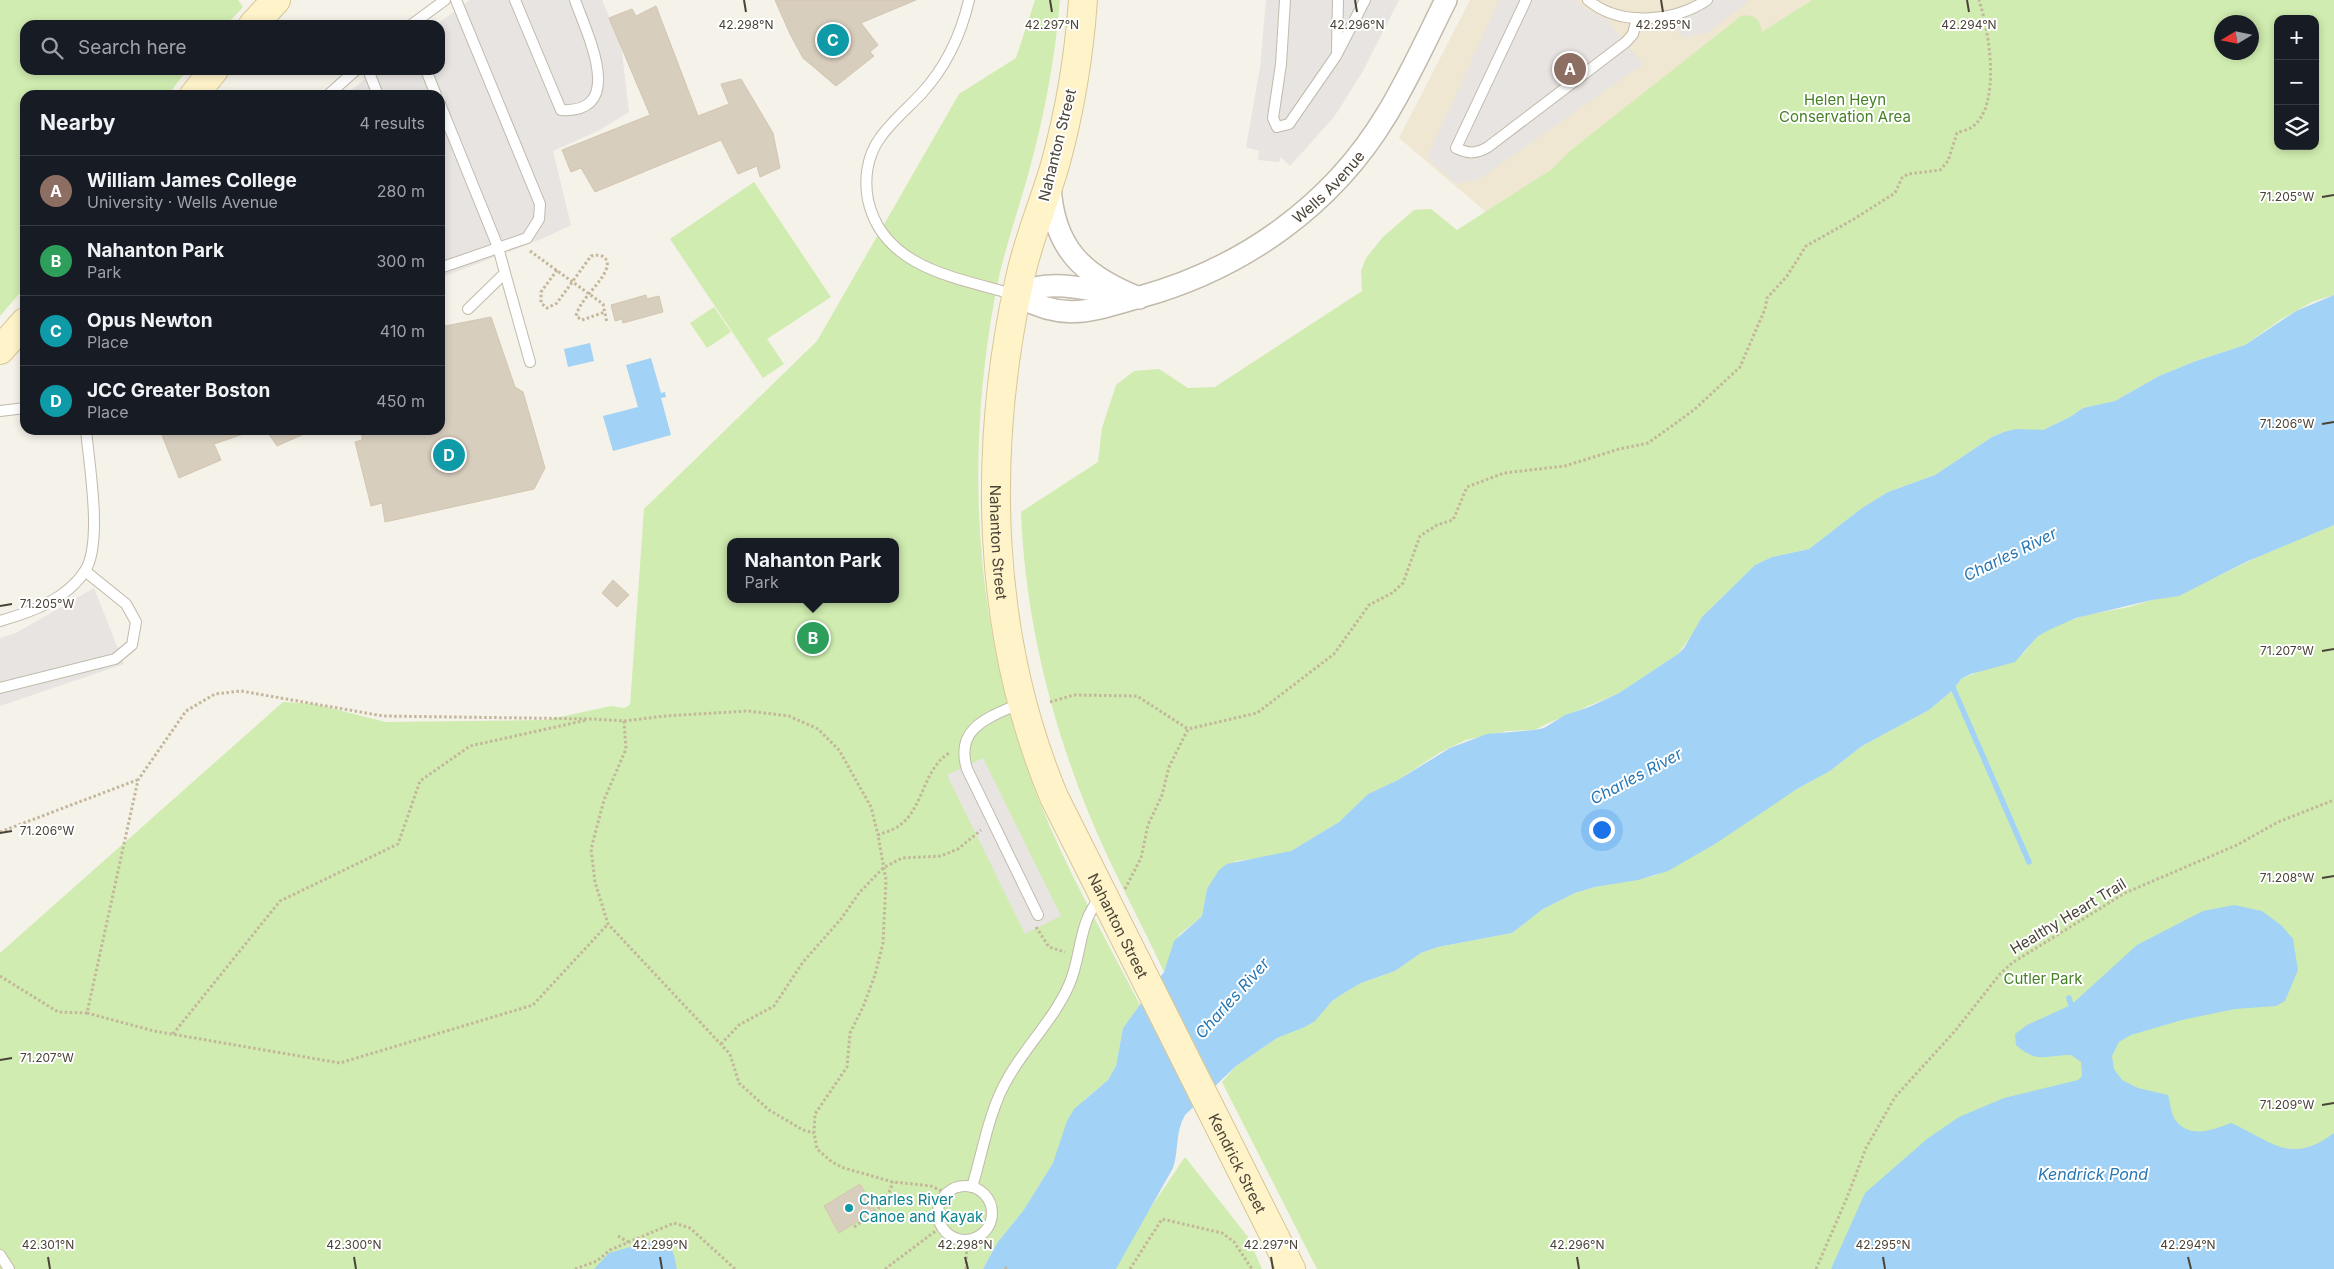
<!DOCTYPE html>
<meta charset="utf-8">
<style>
:root{--surface:#171b24;--page:#20242c;--text:#f1f3f6;--muted:#9ea1a6;--line:#363941;--accent:#ff3d16}
body{margin:0;font-family:Inter,sans-serif;background:var(--page);color:var(--text)}
.controls{position:absolute;right:15px;top:15px;display:grid;overflow:hidden;border-radius:10px;box-shadow:0 2px 8px #0003}
.controls button{width:45px;height:45px;display:grid;place-items:center;padding:0;border:0;border-bottom:1px solid var(--line);background:var(--surface);color:var(--text);font:25px sans-serif}
.compass{position:absolute;left:2214px;top:15px;width:45px;height:45px;border-radius:50%;background:var(--surface);box-shadow:0 2px 8px #0003;rotate:260deg}
.you{position:absolute;left:1601px;top:829px;width:18px;height:18px;margin:-12px;border:4px solid #fff;border-radius:50%;background:#1a73e8;box-shadow:0 0 0 8px #1a73e833}
.badge{display:grid;place-items:center;width:32px;height:32px;border-radius:50%;background:var(--accent);color:#fff;font-size:16px;font-weight:700}
.pin{position:absolute;translate:-50% -50%;border:2px solid #fff;box-shadow:0 1px 5px #0006}
.popup{position:absolute;left:727px;top:538px;width:172px;height:65px;box-sizing:border-box;display:grid;place-content:center;border-radius:10px;background:var(--surface);filter:drop-shadow(0 1px 4px #0005);font-size:16px;white-space:nowrap;color:var(--muted)}
.popup b{font-size:19px;color:var(--text)}
.popup::after{content:'';position:absolute;left:50%;top:100%;margin-left:-10px;border:10px solid transparent;border-top-color:var(--surface)}
.list{margin:0;padding:0;list-style:none}
h2{display:flex;justify-content:space-between;align-items:center;height:65px;margin:0;padding:0 20px;font-size:21px}
h2 small{font-size:16px;font-weight:400;color:var(--muted)}
.list li{display:grid;grid-template-columns:32px 1fr auto;gap:15px;align-items:center;box-sizing:border-box;height:70px;padding:0 20px;border-top:1px solid var(--line)}
.list b{display:block;font-size:19px;white-space:nowrap}
.list p{margin:0;font-size:16px;white-space:nowrap;color:var(--muted)}
.list em{font-size:16px;font-style:normal;color:var(--muted)}
.icon{flex:none;width:28px;height:28px;fill:none;stroke:currentColor;stroke-width:2;stroke-linecap:round;stroke-linejoin:round}
.map{position:relative;flex:none;width:2334px;height:1269px;overflow:hidden}
.search{position:absolute;background:var(--surface);box-shadow:0 2px 8px #0003;left:20px;top:20px;width:425px;height:55px;display:flex;align-items:center;gap:12px;box-sizing:border-box;padding:0 18px;border-radius:15px;color:var(--muted);font-size:19px}
.panel{position:absolute;background:var(--surface);box-shadow:0 2px 8px #0003;left:20px;top:90px;width:425px;height:345px;border-radius:15px}
.map>svg:first-child{display:block}
</style>
<div class="map">
<svg width="2334" height="1269" viewBox="0 0 2334 1269">
<rect width="100%" height="100%" fill="#f5f2e9"/>
<polygon fill="#efe7d2" points="1470,0 1812,0 1486,212 1399,138"/>
<g fill="#d0ecb0" fill-rule="evenodd">
<polygon points="0,0 238,0 243,7 226,25 25,25 25,70 187,70 168,95 25,95 25,287 0,316"/>
<path d="M1035 0H1060C1055 59 1044 118 1028 175 1016 218 1001 259 994 302 964 469 976 639 1038 798 1066 869 1105 937 1140 1005L1123 1028 1116 1066 1108 1080 1084 1100 1053 1163 1023 1211 997 1243 983 1269H0V953L283 702 314 704 386 722 546 720 611 706 624 708 630 705 644 509 817 341 959 94 1016 58ZM730 542H896V599H730Z"/>
<path d="M1812 0H2334V295L2312 302 2280 320 2245 345 2196 361 2159 376 2115 401 2083 408 2070 417 2043 430 2004 432 1992 437 1935 475 1888 492 1862 508 1809 549 1772 557 1755 565 1711 608 1678 654 1619 693 1553 721 1534 730 1507 731 1466 740 1439 753 1398 780 1368 794 1339 822 1291 851 1268 857 1236 861 1207 889 1202 916 1179 935 1164 972C1140 920 1111 868 1089 814 1050 718 1025 616 1021 512L1098 462 1102 428 1116 385 1134 371 1159 369 1188 388 1215 387 1362 291 1361 271 1366 258 1383 237 1414 210 1431 209 1457 230 1552 169 1570 151 1741 16C1755 14 1760 20 1762 32ZM2278 19H2315V146H2278ZM2222 22H2252V52H2222Z"/>
<polygon points="754,182 831,297 767,339 784,364 763,378 670,239"/>
<polygon points="714,307 731,332 707,348 690,323"/>
<polygon points="2334,525 2334,1269 1317,1269 1222,1082 1236,1066 1277,1038 1305,1027 1314,1021 1332,1001 1344,993 1361,983 1395,971 1421,953 1438,947 1512,933 1543,909 1575,893 1595,887 1654,876 1681,863 1797,789 1830,771 1862,746 1929,710 1953,690 1961,679 2024,653 2038,635 2062,623 2087,615 2129,607 2198,586 2262,555"/>
<polygon points="1185,1157 1248,1237 1262,1269 1109,1269"/>
</g>
<g fill="#e7e4e1">
<polygon points="470,0 602,0 621,45 629,112 598,131 553,151 571,225 544,238 440,278 440,95 345,95 377,70 440,70 440,25 436,25"/>
<polygon points="1266,0 1399,0 1363,71 1334,117 1290,166 1281,157 1279,162 1258,160 1259,151 1246,147 1260,68"/>
<polygon points="1499,0 1574,0 1586,9 1606,19 1643,64 1478,180 1456,183 1427,158"/>
<polygon points="1707,0 1750,0 1709,32 1685,38 1674,28 1669,16"/>
<polygon points="94,588 124,664 0,706 0,638 16,633"/>
<polygon points="983,758 1061,916 1025,934 947,775"/>
</g>
<g fill="#a2d2f5">
<path d="M2334 295V525L2246 562 2179 596 2152 600 2076 618 2049 630 2038 636 2015 662 1971 674 1961 679 1953 690 1929 710 1862 746 1830 771 1797 789 1715 844 1668 871 1638 880 1595 887 1575 893 1543 909 1512 933 1438 947 1421 953 1395 971 1361 983 1344 993 1332 1001 1315 1021 1305 1027 1277 1038 1236 1066 1185 1115C1175 1132 1179 1150 1173 1168L1116 1269H983L997 1243 1023 1211 1053 1163 1067 1121 1074 1109 1108 1080 1116 1066 1123 1028 1164 972 1174 941 1202 916 1207 889 1219 870 1227 864 1291 851 1339 822 1368 794 1398 780 1450 748 1487 734 1534 730 1544 728 1565 715 1589 707 1619 693 1678 654 1684 648 1702 617 1755 565 1772 557 1809 549 1862 508 1888 492 1935 475 1992 437 2004 432 2016 429 2043 430 2070 417 2083 408 2115 401 2159 376 2196 361 2245 345 2296 311Z"/>
<polygon points="590,343 594,361 568,367 564,349"/>
<polygon points="651,358 661,393 665,392 666,397 661,398 671,435 613,451 603,416 638,407 626,365"/>
<path d="M2234 905 2262 911 2281 925 2293 939 2298 970 2285 1001 2276 1006 2235 1009 2182 1020 2131 1035 2119 1042 2112 1056 2114 1069 2122 1080 2138 1088 2168 1095C2170 1102 2171 1112 2174 1118 2188 1140 2212 1130 2231 1123 2272 1141 2290 1166 2334 1133V1269H1831L1865 1193 1927 1139 1959 1117 2004 1098 2078 1080 2082 1076 2081 1062 2071 1055C2046 1055 2037 1064 2016 1045L2015 1034 2027 1025 2071 1005 2137 945 2203 911Z"/>
<path d="M652 1241C673 1244 673 1249 677 1269H594L609 1253Z"/>
</g>
<g fill="none" stroke-linecap="round" stroke-linejoin="round">
<g stroke="#a2d2f5" stroke-width="5.5">
<polyline points="1951,683 2029,862"/>
<polyline points="2069,998 2071,1005"/>
</g>
</g>
<g fill="#d8cebe" stroke="#d3c6b0">
<polygon points="775,0 916,0 861,23 878,45 870,52 874,56 836,86 803,58 790,34"/>
<polygon points="656,6 698,116 729,104 721,84 741,79 773,133 780,168 760,177 757,166 738,174 721,140 595,192 581,168 571,172 562,150 650,115 609,18 632,9 636,16"/>
<polygon points="646,295 647,299 659,296 663,312 623,323 622,319 615,321 611,305"/>
<polygon points="491,317 515,387 523,392 545,468 534,489 385,522 382,503 371,506 355,442 362,440 362,430 440,430 440,327"/>
<polygon points="160,430 249,430 249,432 214,444 221,460 179,478"/>
<polygon points="266,430 313,430 277,446"/>
<polygon points="613,580 629,595 617,607 602,593"/>
<polygon points="860,1184 875,1210 839,1233 824,1206"/>
</g>
<g fill="none" stroke-linecap="round" stroke-linejoin="round">
<g stroke="#c2baab" stroke-width="12">
<g id="lane">
<path d="M515 0 561 110C628 114 586 32 575 0"/>
<path d="M969 0C961 35 946 67 921 94 908 108 891 122 880 138 867 156 864 179 868 200 883 269 959 278 1016 295"/>
<polyline points="1285,0 1281,64 1273,118 1277,127 1289,124 1336,56 1365,0"/>
<path d="M1526 0 1456 148C1469 154 1476 154 1488 147L1626 42 1633 34 1637 18"/>
<path d="M1588 0C1620 27 1674 22 1707 0"/>
<polyline points="411,25 445,0"/>
<polyline points="1337,51 1338,0"/>
<polyline points="368,70 378,95"/>
<polyline points="426,70 436,95"/>
<polyline points="328,95 356,70"/>
<polyline points="440,104 498,247 505,273 468,309"/>
<polyline points="440,268 527,238 539,219 540,204 456,0"/>
<polyline points="505,273 530,362"/>
<polyline points="0,411 25,408"/>
<path d="M0 621C31 612 66 600 85 571 103 543 89 464 86 430"/>
<polyline points="0,688 115,659 132,645 136,622 126,604 85,571"/>
<path d="M1021 703C990 717 954 727 967 769L1038 915"/>
<circle cx="965" cy="1213" r="27"/>
<path d="M972 1187C983 1151 989 1110 1008 1078 1026 1046 1054 1019 1069 985 1082 956 1078 921 1101 897"/>
<polyline points="0,1255 9,1269"/>
</g>
</g>
<g stroke="#c2baab" stroke-width="24">
<g id="street">
<path d="M1050 185C1053 248 1083 276 1139 298"/>
<path id="s1" d="M1017 295C1063 323 1093 310 1140 297 1242 269 1332 206 1387 114 1409 78 1427 38 1446 0"/>
<path d="M1017 295C1048 278 1082 289 1116 294"/>
</g>
</g>
<g stroke="#d8c796" stroke-width="30">
<g id="secondary">
<path id="s2" d="M1083 0C1079 56 1070 111 1055 165 1044 203 1028 240 1020 278 982 450 986 634 1054 797L1291 1269"/>
<polyline points="253,25 276,0"/>
<polyline points="194,95 214,70"/>
<polyline points="0,350 25,322"/>
</g>
</g>
<g stroke="#c4b69b" stroke-width="3" stroke-dasharray="2.5 2.5" stroke-linecap="butt">
<polyline points="530,251 603,304 607,323"/>
<path d="M557 270 541 292V303L547 308 557 303 591 256C601 253 611 258 606 270 599 286 581 298 576 316L582 320 605 312"/>
<polyline points="1050,702 1074,695 1137,696 1188,729"/>
<polyline points="624,721 626,749 604,800 591,849 595,882 608,924 730,1054 739,1083 769,1110 803,1130 814,1133"/>
<polyline points="0,832 137,780"/>
<path d="M1125 889 1141 858 1148 825 1162 795 1169 767 1188 729 1257 713 1334 654 1369 605 1392 593 1403 583 1420 536 1437 525 1453 520 1467 487 1504 473 1565 466 1619 449 1648 443 1676 423 1695 409 1740 367 1765 309 1767 298 1787 276 1806 246 1854 219 1895 193 1902 178 1908 174 1940 170 1948 161 1957 133C1961 131 1968 130 1972 127 2002 106 1989 30 1979 0"/>
<polyline points="1036,927 1049,947 1065,952"/>
<polyline points="0,976 58,1012 87,1013 138,780 186,711 215,694 241,691 383,716 593,719 624,721 665,716 748,711 789,716 818,729 839,750 871,807 878,835"/>
<polyline points="87,1013 154,1031 340,1063 533,1005 608,924"/>
<polyline points="173,1034 280,901 398,844 420,781 470,746 587,720"/>
<polyline points="721,1044 739,1025 774,1006 803,962 841,919 859,893 883,868 902,858 941,856 958,849 981,830"/>
<path d="M946 1193 931 1186 893 1182 844 1168 832 1162 817 1149 814 1133 815 1114 847 1067 850 1033 863 1007 875 975 883 943 886 880 878 835C885 832 894 830 900 825 924 808 923 767 951 752"/>
<path d="M854 1227C875 1212 884 1208 893 1182"/>
<polyline points="618,1236 628,1242"/>
<polyline points="575,1269 597,1261 610,1250 674,1223 690,1228 735,1269"/>
<polyline points="885,1269 941,1227"/>
<polyline points="966,1269 967,1241"/>
<polyline points="1005,1269 1008,1265"/>
<polyline points="1130,1269 1162,1219 1222,1233 1234,1242 1252,1269"/>
<polyline points="1816,1269 1846,1200 1866,1148 1895,1097 1955,1031 2000,974 2012,963 2125,893 2237,845 2278,822 2334,800"/>
</g>
<use href="#lane" stroke="#fff" stroke-width="10"/>
<use href="#street" stroke="#fff" stroke-width="21"/>
<use href="#secondary" stroke="#fff3c9" stroke-width="28"/>
</g>
<path fill="none" stroke="#4a4337" stroke-width="2" d="M744 0 746 12M1050 0 1052 12M1355 0 1357 12M1661 0 1663 12M1967 0 1969 12M2322 197 2334 195M2322 424 2334 422M0 606 12 604M2322 651 2334 649M0 833 12 831M2322 878 2334 876M0 1060 12 1058M2322 1105 2334 1103M48 1257 50 1269M354 1257 356 1269M660 1257 662 1269M965 1257 968 1269M1271 1257 1273 1269M1577 1257 1579 1269M1883 1257 1885 1269M2188 1257 2191 1269"/>
<circle fill="#0f9aa8" stroke="#fff" stroke-width="2" cx="849" cy="1208" r="5"/>
<g text-anchor="middle" dominant-baseline="central" stroke-width="4" stroke-linejoin="round" paint-order="stroke">
<g font-size="15" fill="#468025" stroke="#fff">
<text x="1845" y="99">Helen Heyn<tspan x="1845" dy="17">Conservation Area</tspan></text>
<text x="2043" y="978">Cutler Park</text>
</g>
<g font-size="15" fill="#4a4337" stroke="#fff">
<text transform="translate(1057 145) rotate(-76)">Nahanton Street</text>
<text stroke="none"><textPath href="#s1" startOffset="349">Wells Avenue</textPath></text>
<text stroke="none"><textPath href="#s2" startOffset="552">Nahanton Street</textPath></text>
<text transform="translate(2068 916) rotate(-31)">Healthy Heart Trail</text>
<text stroke="none"><textPath href="#s2" startOffset="958">Nahanton Street</textPath></text>
<text stroke="none"><textPath href="#s2" startOffset="1224">Kendrick Street</textPath></text>
</g>
<g font-size="15" fill="#0d838f" stroke="#fff" text-anchor="start">
<text x="859" y="1199">Charles River<tspan x="859" dy="17">Canoe and Kayak</tspan></text>
</g>
<g font-size="16" font-style="italic" fill="#2777b4" stroke="#fff">
<text transform="translate(2010 554) rotate(-26)">Charles River</text>
<text transform="translate(1636 776) rotate(-28)">Charles River</text>
<text transform="translate(1232 998) rotate(-48)">Charles River</text>
<text x="2093" y="1174">Kendrick Pond</text>
</g>
</g>
<g font-size="12" text-anchor="middle" fill="#4a4337" stroke="#fff" stroke-width="4" stroke-linejoin="round" paint-order="stroke">
<text x="746" y="29">42.298°N</text>
<text x="1052" y="29">42.297°N</text>
<text x="1357" y="29">42.296°N</text>
<text x="1663" y="29">42.295°N</text>
<text x="1969" y="29">42.294°N</text>
<text x="2287" y="201">71.205°W</text>
<text x="2287" y="428">71.206°W</text>
<text x="47" y="608">71.205°W</text>
<text x="2287" y="655">71.207°W</text>
<text x="47" y="835">71.206°W</text>
<text x="2287" y="882">71.208°W</text>
<text x="47" y="1062">71.207°W</text>
<text x="2287" y="1109">71.209°W</text>
<text x="48" y="1249">42.301°N</text>
<text x="354" y="1249">42.300°N</text>
<text x="660" y="1249">42.299°N</text>
<text x="965" y="1249">42.298°N</text>
<text x="1271" y="1249">42.297°N</text>
<text x="1577" y="1249">42.296°N</text>
<text x="1883" y="1249">42.295°N</text>
<text x="2188" y="1249">42.294°N</text>
</g>
</svg>
<div class="controls">
<button>+</button>
<button>−</button>
<button><svg class="icon" aria-label="layers" viewBox="0 0 24 24"><path d="M12 4l9 5-9 5-9-5zM3 14l9 5 9-5"/></svg></button>
</div>
<svg class="compass" viewBox="-18 -18 36 36"><path d="M0-13l5 13h-10z" fill="#e53935"/><path d="M0 13l5-13h-10z" fill="#9ea1a6"/></svg>
<div class="you"></div>
<div class="pin badge" style="left:1570px;top:69px;background:#8d6e63">A</div>
<div class="pin badge" style="left:813px;top:638px;background:#2e9e5b">B</div>
<div class="popup"><b>Nahanton Park</b>Park</div>
<div class="pin badge" style="left:833px;top:40px;background:#0f9aa8">C</div>
<div class="pin badge" style="left:449px;top:455px;background:#0f9aa8">D</div>
<div class="search"><svg class="icon" aria-label="search" viewBox="0 0 24 24"><circle cx="10" cy="10" r="6"/><path d="M15 15l6 6"/></svg>Search here</div>
<section class="panel">
<h2>Nearby<small>4 results</small></h2>
<ul class="list">
<li><span class="badge" style="background:#8d6e63">A</span><div><b>William James College</b><p>University · Wells Avenue</p></div><em>280 m</em></li>
<li><span class="badge" style="background:#2e9e5b">B</span><div><b>Nahanton Park</b><p>Park</p></div><em>300 m</em></li>
<li><span class="badge" style="background:#0f9aa8">C</span><div><b>Opus Newton</b><p>Place</p></div><em>410 m</em></li>
<li><span class="badge" style="background:#0f9aa8">D</span><div><b>JCC Greater Boston</b><p>Place</p></div><em>450 m</em></li>
</ul>
</section>
</div>
